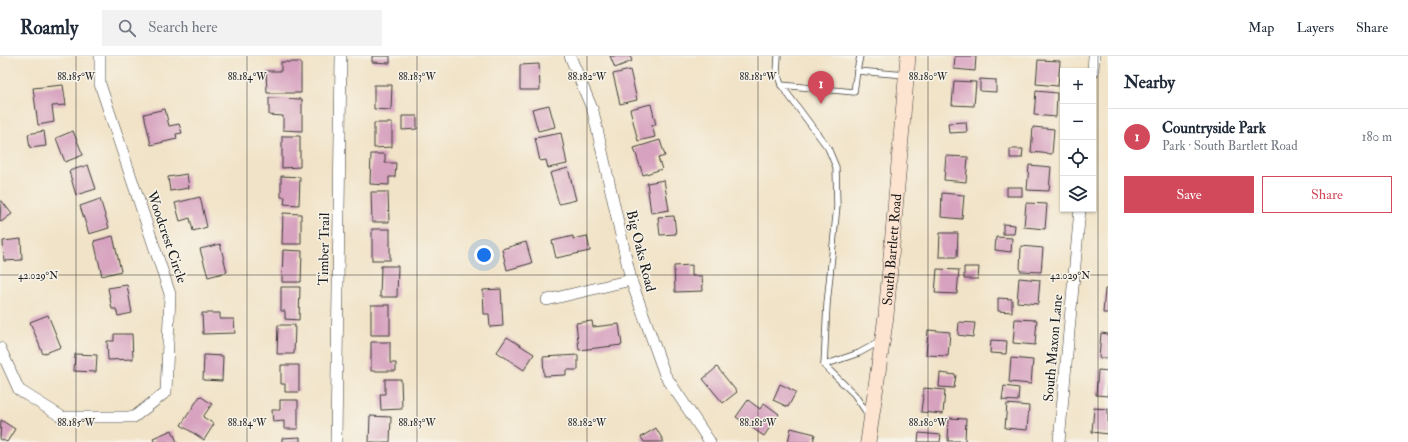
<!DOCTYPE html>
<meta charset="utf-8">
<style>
:root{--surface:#fff;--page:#f2f2f3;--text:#1f2937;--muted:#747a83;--line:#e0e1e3;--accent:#d1495b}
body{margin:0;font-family:"IM FELL Double Pica",serif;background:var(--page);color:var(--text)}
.controls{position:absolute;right:12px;top:12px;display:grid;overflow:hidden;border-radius:0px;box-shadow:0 1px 3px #0004}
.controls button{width:36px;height:36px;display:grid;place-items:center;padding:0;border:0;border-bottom:1px solid var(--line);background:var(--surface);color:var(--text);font:20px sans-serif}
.you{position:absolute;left:484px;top:199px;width:14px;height:14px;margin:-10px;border:3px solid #fff;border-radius:50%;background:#1a73e8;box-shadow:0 0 0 6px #1a73e833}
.badge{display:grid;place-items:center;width:26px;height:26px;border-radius:50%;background:var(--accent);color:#fff;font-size:13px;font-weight:700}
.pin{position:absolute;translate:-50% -33px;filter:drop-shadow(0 1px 2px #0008)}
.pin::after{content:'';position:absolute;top:21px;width:14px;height:12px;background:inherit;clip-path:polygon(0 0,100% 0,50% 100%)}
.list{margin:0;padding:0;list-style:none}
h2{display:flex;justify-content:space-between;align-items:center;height:52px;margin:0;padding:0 16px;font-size:17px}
h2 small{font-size:13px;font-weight:400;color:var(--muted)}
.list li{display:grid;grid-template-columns:26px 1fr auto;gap:12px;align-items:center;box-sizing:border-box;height:56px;padding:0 16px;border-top:1px solid var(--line)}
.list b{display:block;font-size:15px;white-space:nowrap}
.list p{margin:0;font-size:13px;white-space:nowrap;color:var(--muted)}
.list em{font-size:13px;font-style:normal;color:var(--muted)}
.actions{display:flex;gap:8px;padding:12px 16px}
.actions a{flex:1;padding:9px 0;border:1px solid var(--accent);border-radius:0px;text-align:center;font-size:14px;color:var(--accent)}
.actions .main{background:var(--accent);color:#fff}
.icon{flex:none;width:22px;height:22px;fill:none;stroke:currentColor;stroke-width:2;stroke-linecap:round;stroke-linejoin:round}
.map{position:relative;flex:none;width:1108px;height:386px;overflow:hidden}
header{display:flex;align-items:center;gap:24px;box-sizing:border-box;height:56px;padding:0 20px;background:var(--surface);border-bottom:1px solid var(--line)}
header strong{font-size:19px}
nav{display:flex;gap:22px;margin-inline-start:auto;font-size:14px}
.search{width:280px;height:36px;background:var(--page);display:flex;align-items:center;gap:10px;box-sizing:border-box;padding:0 14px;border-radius:0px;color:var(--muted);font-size:15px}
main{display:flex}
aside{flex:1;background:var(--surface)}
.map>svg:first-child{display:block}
</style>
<header>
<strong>Roamly</strong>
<div class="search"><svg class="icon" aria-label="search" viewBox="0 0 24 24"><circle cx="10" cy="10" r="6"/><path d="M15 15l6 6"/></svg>Search here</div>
<nav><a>Map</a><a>Layers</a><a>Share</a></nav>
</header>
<main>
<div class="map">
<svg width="1108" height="386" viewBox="0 0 1108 386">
<rect width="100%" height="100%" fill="#f7f3e8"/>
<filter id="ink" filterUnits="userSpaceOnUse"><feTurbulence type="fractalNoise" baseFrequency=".025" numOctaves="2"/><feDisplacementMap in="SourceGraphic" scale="8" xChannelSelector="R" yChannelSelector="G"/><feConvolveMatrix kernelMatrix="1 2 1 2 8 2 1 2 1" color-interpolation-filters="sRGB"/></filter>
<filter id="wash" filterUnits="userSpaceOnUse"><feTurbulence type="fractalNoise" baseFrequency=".012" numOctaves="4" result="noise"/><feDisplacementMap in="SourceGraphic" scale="16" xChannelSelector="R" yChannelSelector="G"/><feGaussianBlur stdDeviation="0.9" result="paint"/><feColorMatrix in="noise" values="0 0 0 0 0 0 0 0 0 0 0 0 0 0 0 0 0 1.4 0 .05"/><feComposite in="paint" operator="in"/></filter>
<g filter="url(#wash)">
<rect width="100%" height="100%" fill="#f1e3c7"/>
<g id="blocks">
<g fill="#d7a2bf">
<polygon points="372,0 390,0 390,7 372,6"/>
<polygon points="610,0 630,0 632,5 615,12"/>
<polygon points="955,0 976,0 975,15 954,13"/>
<polygon points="1038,4 1060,5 1058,30 1036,28"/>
<polygon points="281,6 301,6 301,37 267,37 266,15 281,15"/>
<polygon points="539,8 540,34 520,34 520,9"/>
<polygon points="630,14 637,44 620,48 613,18"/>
<polygon points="980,23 996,24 996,36 980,35"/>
<polygon points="954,25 976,26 974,50 952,49"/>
<polygon points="63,29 66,49 52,50 54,66 38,69 33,32"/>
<polygon points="374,29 392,29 391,54 374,53"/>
<polygon points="1036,35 1057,37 1056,61 1034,59"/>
<polygon points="269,42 302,43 302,75 283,74 283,60 269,59"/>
<polygon points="651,48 656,69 652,69 655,81 638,85 630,53"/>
<polygon points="549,49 555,71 538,75 532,53"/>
<polygon points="165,53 169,70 179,68 182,77 176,78 177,83 151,89 144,58"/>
<polygon points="402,60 417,60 417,73 402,74"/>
<polygon points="966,66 967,76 949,77 948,67"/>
<polygon points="374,67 392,67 392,91 374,92"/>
<polygon points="1033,71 1054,73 1052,98 1031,96"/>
<polygon points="44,75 46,90 30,92 28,78"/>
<polygon points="73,75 83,99 65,106 56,82"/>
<polygon points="561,77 567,108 548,112 546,104 540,105 535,82"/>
<polygon points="282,80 300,80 300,111 282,112"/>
<polygon points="660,84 665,100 658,102 662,113 643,119 634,92"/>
<polygon points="1010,93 1023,93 1022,102 1010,102"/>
<polygon points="371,98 385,98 385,107 396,107 395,121 389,121 389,129 370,128"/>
<polygon points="946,100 968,101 966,126 944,124"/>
<polygon points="88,109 96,133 76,139 69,115"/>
<polygon points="1029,109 1051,111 1049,135 1027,134"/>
<polygon points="568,112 576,144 559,148 550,117"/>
<polygon points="187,118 189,132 170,135 168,121"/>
<polygon points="281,120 300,121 299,149 284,148 285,141 281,141"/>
<polygon points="664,124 669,154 651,157 647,127"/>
<rect x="1007" y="131" width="15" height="9"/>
<polygon points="371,136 388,136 389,166 372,166"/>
<polygon points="942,137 964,139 962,163 941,161"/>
<polygon points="200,141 207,171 193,175 190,162 180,165 175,147"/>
<polygon points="100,143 109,172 89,178 80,150"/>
<polygon points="1,144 12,158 1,166 0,165"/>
<polygon points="1026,147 1047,148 1045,173 1024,171"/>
<polygon points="283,157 301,158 301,188 282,188"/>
<polygon points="674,160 676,178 660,179 658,161"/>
<polygon points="1003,168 1015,169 1014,178 1003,178"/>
<rect x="372" y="173" width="18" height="31"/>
<polygon points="940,177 958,177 957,201 939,201"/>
<polygon points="113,180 121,215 102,220 94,185"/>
<polygon points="573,180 573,183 587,180 590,195 556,202 552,185"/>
<polygon points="996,181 1012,182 1011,196 995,194"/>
<polygon points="21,183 22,204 4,205 3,185"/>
<polygon points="526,186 532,207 507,214 502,193"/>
<polygon points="220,188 227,216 208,221 200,193"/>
<polygon points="1021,190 1043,192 1041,216 1020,215"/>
<polygon points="283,194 302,195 301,226 282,226"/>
<polygon points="692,209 692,220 702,220 703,235 675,236 674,210"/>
<polygon points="381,210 398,210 397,241 380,241"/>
<polygon points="964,211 979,211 978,223 964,223"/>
<polygon points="937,213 959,214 957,238 935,237"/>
<polygon points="1019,222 1040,224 1038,248 1017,246"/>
<polygon points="127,229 132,257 118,260 116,253 112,253 108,232"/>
<polygon points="281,231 300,231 299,264 285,263 285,255 281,255"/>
<polygon points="501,233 503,270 490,271 489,258 484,258 483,234"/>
<polygon points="1105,233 1108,233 1108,257 1103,257"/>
<polygon points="998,242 1012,243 1012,256 998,255"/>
<rect x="371" y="249" width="19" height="30"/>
<polygon points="202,257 220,257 220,263 234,263 235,277 203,278"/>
<polygon points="48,259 61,291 43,298 30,266"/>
<polygon points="1015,263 1037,264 1035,289 1013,287"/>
<polygon points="592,265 593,271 619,268 622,289 579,294 576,267"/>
<polygon points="959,266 975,267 973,281 958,279"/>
<polygon points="278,269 295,269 294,298 277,298"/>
<polygon points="928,274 950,276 948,300 926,299"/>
<polygon points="1101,277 1108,278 1108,302 1099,302"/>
<polygon points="114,278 132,278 133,303 108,304 107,285 114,285"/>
<polygon points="507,281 534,298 524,314 497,296"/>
<polygon points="991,284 1007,285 1006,298 990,297"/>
<polygon points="371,286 390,286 390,307 396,307 396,315 371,315"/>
<polygon points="75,298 97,299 96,316 74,315"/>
<polygon points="204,299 223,300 222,325 203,324"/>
<polygon points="578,299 578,314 566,314 566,319 544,320 543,301"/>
<polygon points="1011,302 1033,304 1031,328 1009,326"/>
<polygon points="281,309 299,309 299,336 285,336 285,328 281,328"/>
<polygon points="717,311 737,336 723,347 703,323"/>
<polygon points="1098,314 1108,315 1108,340 1096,339"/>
<polygon points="940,317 956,319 954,332 939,331"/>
<polygon points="385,323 401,323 402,353 381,354 380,338 385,338"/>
<polygon points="780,328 796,336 788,351 773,344"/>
<polygon points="1004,330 1019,332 1018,345 1002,344"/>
<polygon points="924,332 945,334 943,358 921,356"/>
<polygon points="200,340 212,348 203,361 214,368 204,384 181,369"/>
<polygon points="280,344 298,344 298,373 284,373 284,365 273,366 272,354 280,354"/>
<polygon points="748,344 760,353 764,347 779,358 764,380 736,361"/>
<polygon points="1007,348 1029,350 1027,374 1005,372"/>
<polygon points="1094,352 1108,353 1108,378 1092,376"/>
<polygon points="370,360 391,361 390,386 369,386"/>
<polygon points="949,362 966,363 965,385 948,385"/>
<polygon points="1,364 15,373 7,386 0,383"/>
<polygon points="656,372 664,386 644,386 641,381"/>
<polygon points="791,372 815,378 813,386 788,386"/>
<polygon points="172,374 177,386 154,386 153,382"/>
<polygon points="919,377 941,379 940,386 918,386"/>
<polygon points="300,381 300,386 282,386 282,382"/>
</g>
</g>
</g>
<g filter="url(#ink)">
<use href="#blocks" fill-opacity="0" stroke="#3c3a36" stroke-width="1"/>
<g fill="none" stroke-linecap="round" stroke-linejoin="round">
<g stroke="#3c3a36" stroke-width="7">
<g id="service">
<polyline points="778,0 777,16 781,29 828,92 836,111 837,150 827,248 824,309 854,338 869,360"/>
<polyline points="860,0 857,15 906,19"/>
<polyline points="781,29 854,36 857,15"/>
<polyline points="824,309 859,297 881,285"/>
</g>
</g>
<g stroke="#3c3a36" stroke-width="12">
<g id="minor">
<polyline points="570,0 593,55 631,224 665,319 710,386"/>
<polyline points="1093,16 1094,0"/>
<polyline points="547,244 631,224"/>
<polyline points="0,292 19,334 62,361 134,361 166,336 170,238 100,28 100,0"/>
<polyline points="336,386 341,0"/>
<polyline points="1059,386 1080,153"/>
</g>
</g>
<g stroke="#3c3a36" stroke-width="16">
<g id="secondary">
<path id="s1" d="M868 386 886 260 908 0"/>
</g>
</g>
<use href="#service" stroke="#fff" stroke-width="5.5"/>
<use href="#minor" stroke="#fff" stroke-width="11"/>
<use href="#secondary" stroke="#fde4d1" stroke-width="15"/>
</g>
</g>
<path fill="none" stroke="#1c1c1c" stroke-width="1" stroke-opacity="0.45" d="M76 0V386M247 0V386M417 0V386M587 0V386M758 0V386M928 0V386M1098 0V386M0 219H1108"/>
<g text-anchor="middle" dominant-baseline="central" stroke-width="3" stroke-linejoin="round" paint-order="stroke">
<g font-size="14" fill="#1c1c1c" stroke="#f7f3e8">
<text transform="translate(167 181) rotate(71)">Woodcrest Circle</text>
<text transform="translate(324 193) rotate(-89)">Timber Trail</text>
<text stroke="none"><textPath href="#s1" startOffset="194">South Bartlett Road</textPath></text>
<text transform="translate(641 195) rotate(76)">Big Oaks Road</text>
<text transform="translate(1053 292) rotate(-85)">South Maxon Lane</text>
</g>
</g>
<g font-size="10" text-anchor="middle" fill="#1c1c1c" stroke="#f7f3e8" stroke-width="3" stroke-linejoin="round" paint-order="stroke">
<text x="76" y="24">88.185°W</text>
<text x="247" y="24">88.184°W</text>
<text x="417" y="24">88.183°W</text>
<text x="587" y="24">88.182°W</text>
<text x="758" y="24">88.181°W</text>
<text x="928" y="24">88.180°W</text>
<text x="38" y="223">42.029°N</text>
<text x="1070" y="223">42.029°N</text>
<text x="76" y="370">88.185°W</text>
<text x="247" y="370">88.184°W</text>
<text x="417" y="370">88.183°W</text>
<text x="587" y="370">88.182°W</text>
<text x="758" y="370">88.181°W</text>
<text x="928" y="370">88.180°W</text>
</g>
</svg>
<div class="controls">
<button>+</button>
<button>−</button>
<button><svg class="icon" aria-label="locate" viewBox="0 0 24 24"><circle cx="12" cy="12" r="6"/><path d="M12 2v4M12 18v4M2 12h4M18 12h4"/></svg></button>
<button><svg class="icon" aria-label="layers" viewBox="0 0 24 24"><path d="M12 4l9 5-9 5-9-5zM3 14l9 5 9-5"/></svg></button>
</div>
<div class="you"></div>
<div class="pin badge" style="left:821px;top:48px">1</div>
</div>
<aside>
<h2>Nearby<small></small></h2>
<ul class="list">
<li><span class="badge">1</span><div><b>Countryside Park</b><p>Park · South Bartlett Road</p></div><em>180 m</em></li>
</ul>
<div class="actions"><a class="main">Save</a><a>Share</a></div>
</aside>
</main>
